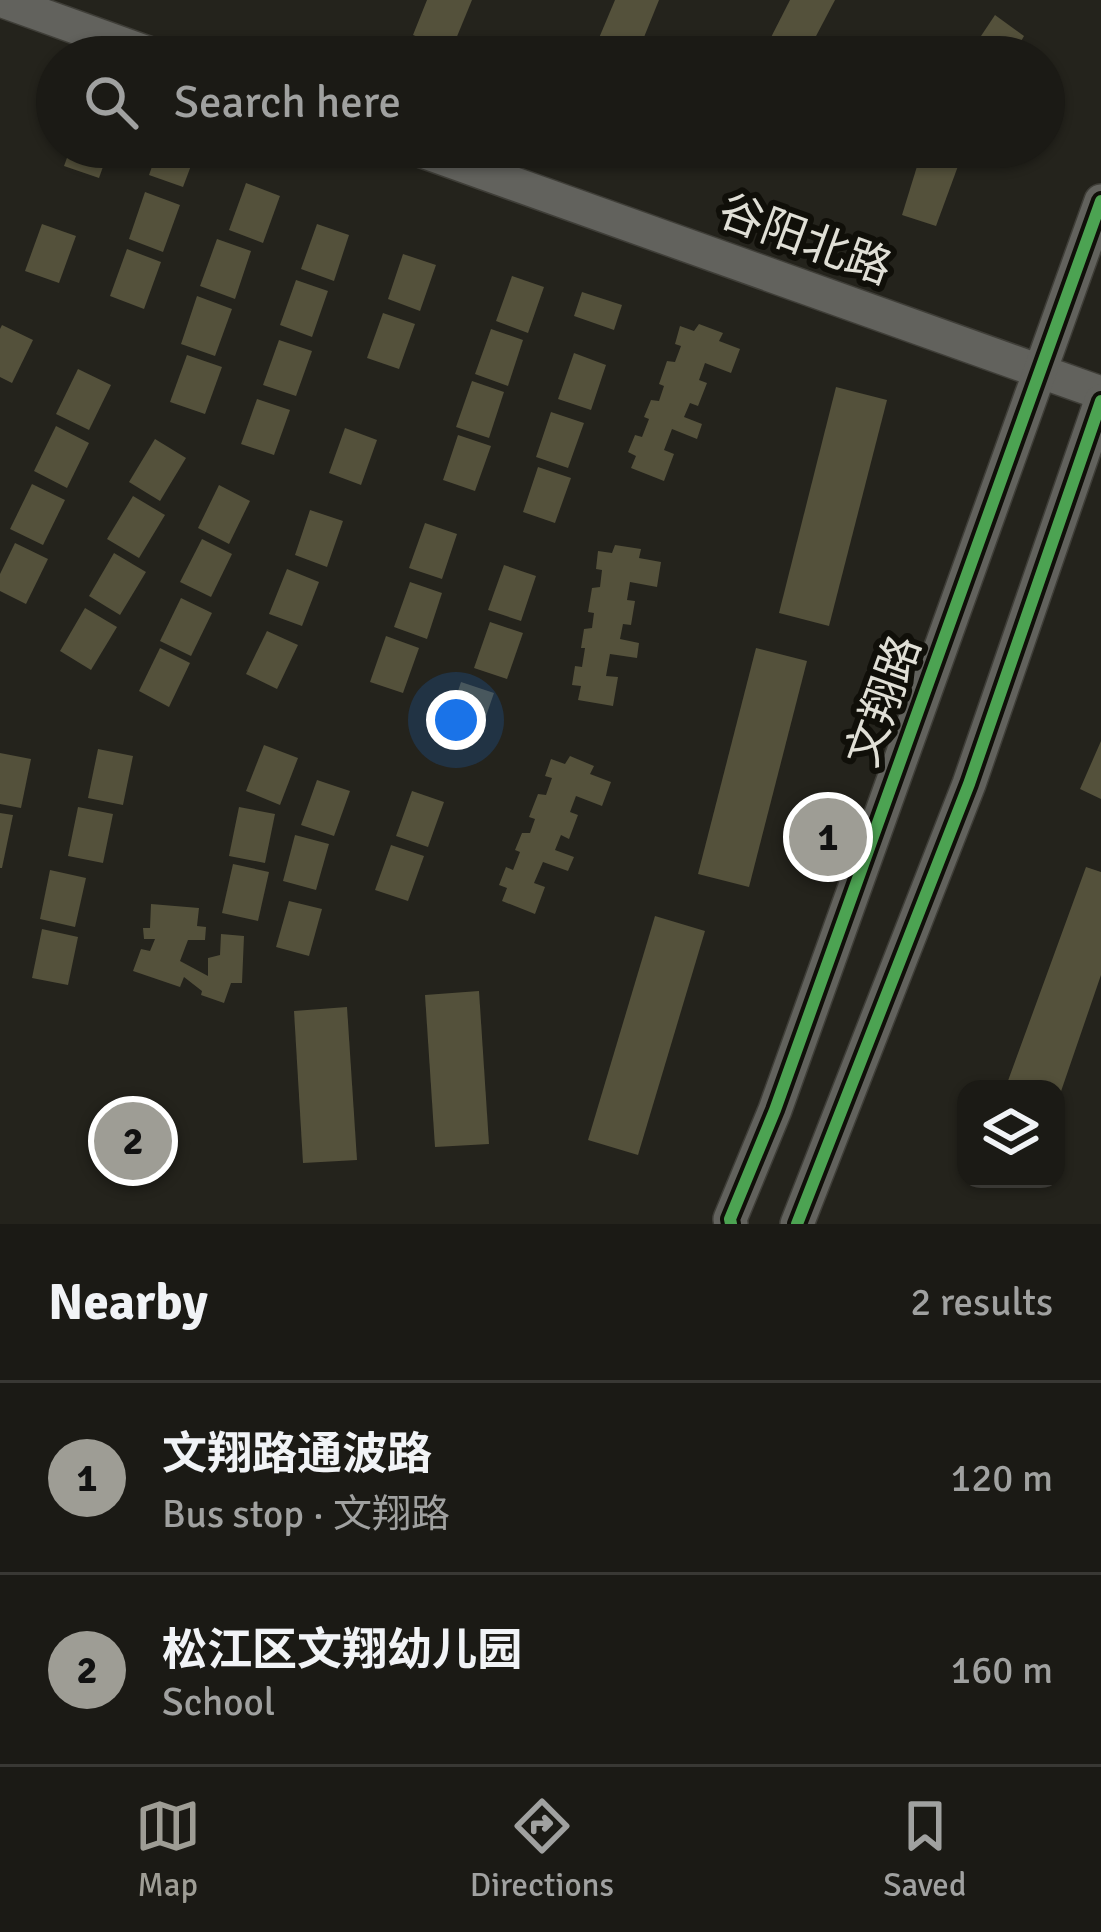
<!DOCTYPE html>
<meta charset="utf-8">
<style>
:root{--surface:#1b1a15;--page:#282722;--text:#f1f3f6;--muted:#a0a1a0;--line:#393834;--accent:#9e9d95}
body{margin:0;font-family:Signika,"Noto Sans SC",sans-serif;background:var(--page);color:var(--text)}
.controls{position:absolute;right:36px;bottom:36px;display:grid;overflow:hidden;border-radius:24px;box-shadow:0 3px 9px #0004}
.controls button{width:108px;height:108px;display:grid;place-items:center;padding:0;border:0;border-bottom:3px solid var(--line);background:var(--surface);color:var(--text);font:60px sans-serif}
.you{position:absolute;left:456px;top:720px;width:42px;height:42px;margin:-30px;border:9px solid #fff;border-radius:50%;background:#1a73e8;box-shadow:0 0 0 18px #1a73e833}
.badge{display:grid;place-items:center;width:78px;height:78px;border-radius:50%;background:var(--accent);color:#111;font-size:39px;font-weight:700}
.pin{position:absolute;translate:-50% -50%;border:6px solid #fff;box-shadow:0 3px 12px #0006}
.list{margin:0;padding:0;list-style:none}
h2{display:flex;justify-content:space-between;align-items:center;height:156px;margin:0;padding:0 48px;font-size:51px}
h2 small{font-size:39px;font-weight:400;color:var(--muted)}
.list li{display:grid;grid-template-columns:78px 1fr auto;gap:36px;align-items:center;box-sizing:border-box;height:192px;padding:0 48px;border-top:3px solid var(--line)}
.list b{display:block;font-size:45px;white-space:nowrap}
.list p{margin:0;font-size:39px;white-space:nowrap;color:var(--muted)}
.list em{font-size:39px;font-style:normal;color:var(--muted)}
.icon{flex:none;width:66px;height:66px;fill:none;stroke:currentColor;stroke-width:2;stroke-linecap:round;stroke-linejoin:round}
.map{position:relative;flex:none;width:1101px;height:1224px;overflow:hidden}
.search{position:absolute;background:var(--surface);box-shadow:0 3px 9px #0004;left:36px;right:36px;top:36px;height:132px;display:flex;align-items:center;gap:30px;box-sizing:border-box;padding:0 42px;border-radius:66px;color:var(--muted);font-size:45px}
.sheet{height:540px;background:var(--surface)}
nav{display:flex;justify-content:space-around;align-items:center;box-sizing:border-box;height:168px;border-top:3px solid var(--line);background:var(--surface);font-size:33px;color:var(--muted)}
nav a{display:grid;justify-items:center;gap:6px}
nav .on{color:var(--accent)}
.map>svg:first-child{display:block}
</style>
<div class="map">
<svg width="1101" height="1224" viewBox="0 0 1101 1224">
<rect width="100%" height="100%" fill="#24231c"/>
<g fill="#54513b">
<polygon points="427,0 472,0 451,51 413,35"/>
<polygon points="615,0 659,0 636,57 591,57"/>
<polygon points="790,0 835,0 805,57 761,57"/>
<polygon points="995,15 1024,36 1012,57 967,57"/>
<polygon points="71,147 110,147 99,178 64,166"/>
<polygon points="159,147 198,147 183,187 149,175"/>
<polygon points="923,147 965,147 936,226 902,215"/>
<polygon points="246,183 280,196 263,243 229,230"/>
<polygon points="145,192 180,205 163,252 129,239"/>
<polygon points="42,224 76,236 59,283 25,271"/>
<polygon points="317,224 349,235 334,281 301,269"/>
<polygon points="217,239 251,251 235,299 200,286"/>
<polygon points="127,249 161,262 144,309 110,296"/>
<polygon points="403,254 436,265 420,311 388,299"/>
<polygon points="512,276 544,287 528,333 496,321"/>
<polygon points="296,280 328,291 312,337 280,325"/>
<polygon points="582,292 622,305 614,330 574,316"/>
<polygon points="197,296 232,309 215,356 181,344"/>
<polygon points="383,313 415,324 399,369 367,358"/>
<polygon points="699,324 723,333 719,341 740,349 731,373 705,363 699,380 707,383 698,406 690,403 684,417 702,424 697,439 672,429 664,450 674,454 664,481 631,468 636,456 628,452 635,435 642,437 649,419 644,417 651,400 659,401 664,386 659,384 667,361 675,362 681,346 675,344 680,326 694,331"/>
<polygon points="2,325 33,340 12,383 0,377 0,329"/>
<polygon points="491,329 523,340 508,386 475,374"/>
<polygon points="279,340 312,351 296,396 263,385"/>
<polygon points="574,353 606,365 591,410 558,399"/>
<polygon points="187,355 222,367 205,414 170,402"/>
<polygon points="78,369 111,385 89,430 56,414"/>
<polygon points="472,381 504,392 489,438 456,427"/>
<polygon points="836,387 887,400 829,626 779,613"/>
<polygon points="257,399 290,410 274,455 241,444"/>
<polygon points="551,412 584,423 568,468 536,457"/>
<polygon points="56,426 89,443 67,488 34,471"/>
<polygon points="345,428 377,440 361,485 329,473"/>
<polygon points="458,435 491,446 475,491 443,480"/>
<polygon points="155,439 186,458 160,501 129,482"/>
<polygon points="538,467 571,478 555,523 523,512"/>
<polygon points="32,484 65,500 43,545 10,529"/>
<polygon points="219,485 250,501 229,544 198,528"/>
<polygon points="133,496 165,515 139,558 107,539"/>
<polygon points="310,510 343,521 327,567 295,555"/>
<polygon points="425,523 457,534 442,579 409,568"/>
<polygon points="202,539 232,554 211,597 180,582"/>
<polygon points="15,543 48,559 26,604 0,591 0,574"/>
<polygon points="615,545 641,549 639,558 661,562 657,587 630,582 627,600 635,601 631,625 623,624 620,639 639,643 637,658 610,654 606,676 618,677 613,706 578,700 581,686 572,685 575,666 582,667 585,648 581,648 584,629 592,628 594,613 588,612 592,588 600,587 602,570 596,569 598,551 612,553"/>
<polygon points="114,553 146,572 120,615 89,596"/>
<polygon points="504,565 536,576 521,621 488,610"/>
<polygon points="287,569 319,582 302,626 269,614"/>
<polygon points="410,582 442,593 427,639 394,627"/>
<polygon points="181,598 212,613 191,656 160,641"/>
<polygon points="85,608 117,627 91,670 60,651"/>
<polygon points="490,622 523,633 507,679 474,668"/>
<polygon points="267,631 298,645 277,689 246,674"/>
<polygon points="386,636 419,648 403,693 370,682"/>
<polygon points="160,648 190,663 169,707 139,691"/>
<polygon points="756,648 807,661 749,887 698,874"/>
<polygon points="461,682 494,693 478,739 446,727"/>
<polygon points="1101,741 1101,799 1080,789"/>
<polygon points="264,745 298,758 280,805 246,791"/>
<polygon points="98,749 133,756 123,805 88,798"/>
<polygon points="0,753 31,759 21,808 0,804"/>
<polygon points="570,756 594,766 590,774 611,782 602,806 576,796 570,812 578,815 569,839 561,835 555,850 574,857 568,871 543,862 534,883 545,887 535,914 502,901 507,888 499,885 506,867 513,870 520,852 515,850 522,833 530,833 535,819 529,817 538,794 546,795 552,778 545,776 551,759 565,764"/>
<polygon points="317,780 350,791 334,836 301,825"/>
<polygon points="412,791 444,802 428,847 396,836"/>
<polygon points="78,807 113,814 103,863 68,856"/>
<polygon points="239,807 275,814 265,863 229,856"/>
<polygon points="0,813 13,815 2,868 0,868"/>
<polygon points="295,835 329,844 316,890 283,881"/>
<polygon points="391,845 424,856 408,901 375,890"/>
<polygon points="233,864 269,872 258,921 222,913"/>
<polygon points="1086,867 1101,872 1101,975 1057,1103 1056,1089 1005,1089"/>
<polygon points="50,870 86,878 75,927 40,919"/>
<polygon points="289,901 322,909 309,956 276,947"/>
<polygon points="151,904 199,908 197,926 206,927 205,940 188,940 180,961 208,976 208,958 220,955 221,934 244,936 242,983 231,983 224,1003 201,995 202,991 184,977 180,987 133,971 141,949 150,951 155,939 144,939 143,928 150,928"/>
<polygon points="655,916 705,931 638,1155 588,1140"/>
<polygon points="42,929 78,937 68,985 32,978"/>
<polygon points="479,991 489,1144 435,1147 425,995"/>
<polygon points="347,1007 357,1160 303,1163 294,1011"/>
</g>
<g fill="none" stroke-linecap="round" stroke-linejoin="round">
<g stroke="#3f3e38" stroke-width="36">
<g id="secondary">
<polyline points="0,0 159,57"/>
<polyline points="411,147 1101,393"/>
<polyline points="731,1224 730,1219 775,1110 1101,201"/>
<polyline points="797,1224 969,784 1101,401"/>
</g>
</g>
<use href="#secondary" stroke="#62625d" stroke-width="33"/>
<g stroke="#100f09" stroke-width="20">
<g id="cycleway">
<polyline points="731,1224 730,1219 775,1110 1101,201"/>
<polyline points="797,1224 969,784 1101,401"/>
</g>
</g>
<use href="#cycleway" stroke="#4ca352" stroke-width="12"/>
</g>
<g text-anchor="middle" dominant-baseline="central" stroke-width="12" stroke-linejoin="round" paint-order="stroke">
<g font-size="45" fill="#e0dfd6" stroke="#100f09">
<text transform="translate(805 240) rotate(20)">谷阳北路</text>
<text transform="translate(884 701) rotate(-70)">文翔路</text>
</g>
</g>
</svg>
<div class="controls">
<button><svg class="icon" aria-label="layers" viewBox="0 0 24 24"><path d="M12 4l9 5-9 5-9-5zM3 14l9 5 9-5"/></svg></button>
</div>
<div class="you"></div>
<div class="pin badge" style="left:828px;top:837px">1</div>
<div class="pin badge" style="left:133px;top:1141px">2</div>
<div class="search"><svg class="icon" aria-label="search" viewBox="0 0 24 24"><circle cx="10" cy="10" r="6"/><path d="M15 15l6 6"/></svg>Search here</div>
</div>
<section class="sheet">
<h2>Nearby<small>2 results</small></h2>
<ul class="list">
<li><span class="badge">1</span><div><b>文翔路通波路</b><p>Bus stop · 文翔路</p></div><em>120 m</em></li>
<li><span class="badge">2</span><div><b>松江区文翔幼儿园</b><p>School</p></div><em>160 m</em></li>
</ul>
</section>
<nav>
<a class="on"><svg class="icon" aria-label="map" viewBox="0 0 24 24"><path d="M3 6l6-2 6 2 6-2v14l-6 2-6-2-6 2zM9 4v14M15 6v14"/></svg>Map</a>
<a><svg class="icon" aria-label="directions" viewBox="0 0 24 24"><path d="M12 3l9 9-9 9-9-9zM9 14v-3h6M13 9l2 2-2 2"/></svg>Directions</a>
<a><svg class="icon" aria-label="saved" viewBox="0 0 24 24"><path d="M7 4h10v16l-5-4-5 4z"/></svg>Saved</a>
</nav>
